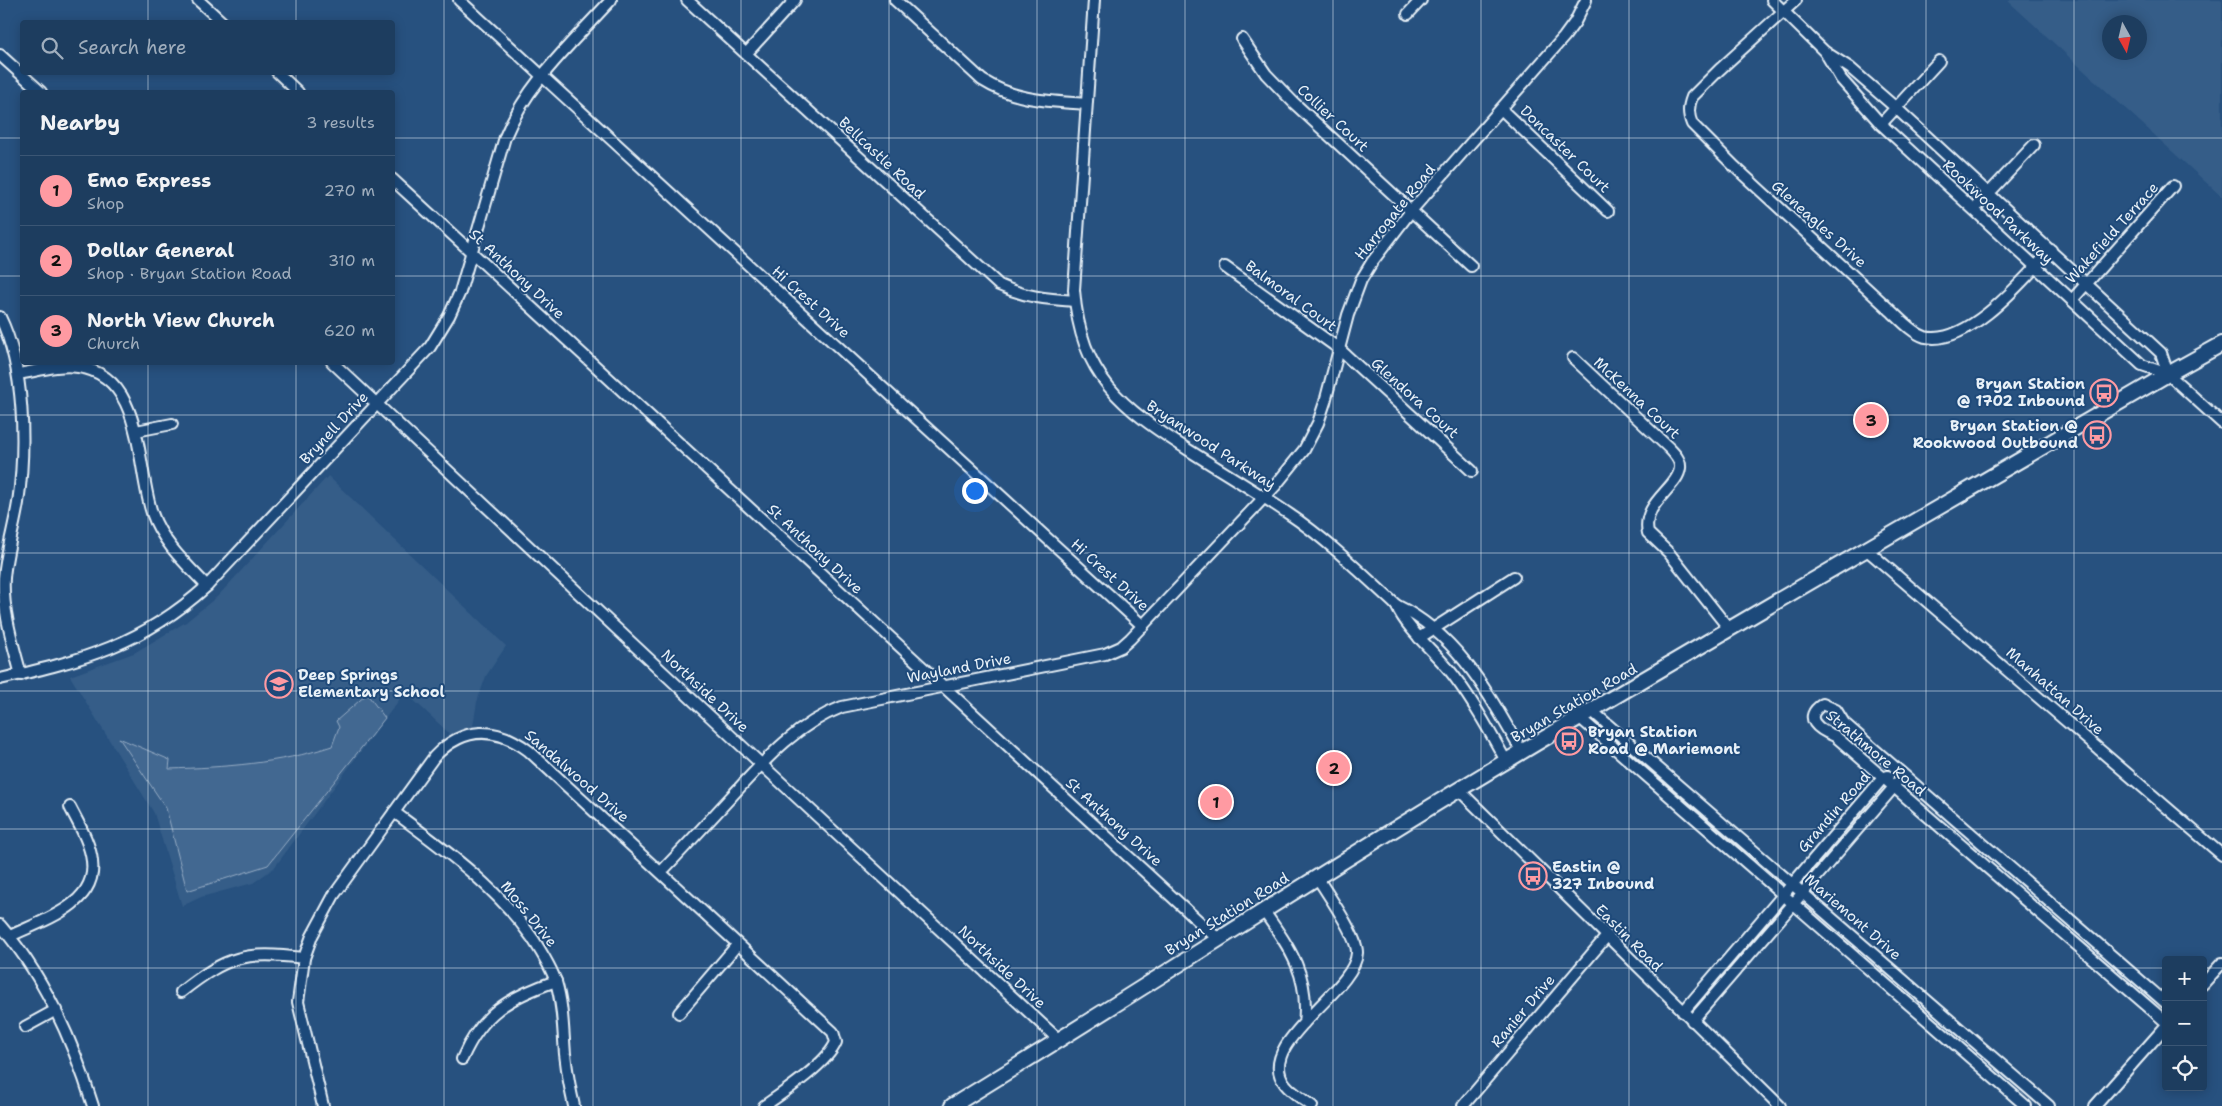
<!DOCTYPE html>
<meta charset="utf-8">
<style>
:root{--surface:#1d3d5f;--page:#2a4868;--text:#f1f3f6;--muted:#a0aebd;--line:#3b5674;--accent:#ff9aa2}
body{margin:0;font-family:"Shantell Sans",sans-serif;background:var(--page);color:var(--text)}
.controls{position:absolute;right:15px;bottom:15px;display:grid;overflow:hidden;border-radius:5px;box-shadow:0 2px 12px #0003}
.controls button{width:45px;height:45px;display:grid;place-items:center;padding:0;border:0;border-bottom:1px solid var(--line);background:var(--surface);color:var(--text);font:25px sans-serif}
.compass{position:absolute;left:2102px;top:15px;width:45px;height:45px;border-radius:50%;background:var(--surface);box-shadow:0 2px 12px #0003;rotate:172deg}
.you{position:absolute;left:974px;top:490px;width:18px;height:18px;margin:-12px;border:4px solid #fff;border-radius:50%;background:#1a73e8;box-shadow:0 0 0 8px #1a73e833}
.badge{display:grid;place-items:center;width:32px;height:32px;border-radius:50%;background:var(--accent);color:#111;font-size:16px;font-weight:700}
.pin{position:absolute;translate:-50% -50%;border:2px solid #fff;box-shadow:0 1px 5px #0006}
.list{margin:0;padding:0;list-style:none}
h2{display:flex;justify-content:space-between;align-items:center;height:65px;margin:0;padding:0 20px;font-size:21px}
h2 small{font-size:16px;font-weight:400;color:var(--muted)}
.list li{display:grid;grid-template-columns:32px 1fr auto;gap:15px;align-items:center;box-sizing:border-box;height:70px;padding:0 20px;border-top:1px solid var(--line)}
.list b{display:block;font-size:19px;white-space:nowrap}
.list p{margin:0;font-size:16px;white-space:nowrap;color:var(--muted)}
.list em{font-size:16px;font-style:normal;color:var(--muted)}
.icon{flex:none;width:28px;height:28px;fill:none;stroke:currentColor;stroke-width:2;stroke-linecap:round;stroke-linejoin:round}
.map{position:relative;flex:none;width:2222px;height:1106px;overflow:hidden}
.search{position:absolute;background:var(--surface);box-shadow:0 2px 12px #0003;left:20px;top:20px;width:375px;height:55px;display:flex;align-items:center;gap:12px;box-sizing:border-box;padding:0 18px;border-radius:5px;color:var(--muted);font-size:19px}
.panel{position:absolute;background:var(--surface);box-shadow:0 2px 12px #0003;left:20px;top:90px;width:375px;height:275px;border-radius:5px}
.map>svg:first-child{display:block}
</style>
<div class="map">
<svg width="2222" height="1106" viewBox="0 0 2222 1106">
<rect width="100%" height="100%" fill="#27517f"/>
<filter id="ink" filterUnits="userSpaceOnUse"><feTurbulence type="fractalNoise" baseFrequency=".02" numOctaves="2"/><feDisplacementMap in="SourceGraphic" scale="10" xChannelSelector="R" yChannelSelector="G"/><feConvolveMatrix kernelMatrix="1 2 1 2 8 2 1 2 1" color-interpolation-filters="sRGB"/></filter>
<g filter="url(#ink)">
<g fill="#355d88" fill-rule="evenodd">
<path d="M2007 0H2222V197ZM2110 22H2140V52H2110Z"/>
<polygon points="328,476 506,646 486,676 477,702 473,726 457,731 451,735 405,692 274,868 253,883 201,897 182,906 154,813 70,676 134,653 186,622 218,596"/>
</g>
<path fill="#436891" stroke="#96acc4" d="M367 694 385 718 268 865 187 891 166 808 119 738 170 760 169 769C225 767 278 764 332 746L339 727 336 721Z"/>
<g fill="none" stroke-linecap="round" stroke-linejoin="round">
<g stroke="#e8f1f8" stroke-width="14">
<g id="street">
<polyline points="198,0 222,22"/>
<polyline points="459,0 1143,626"/>
<path d="M687 0 999 285C1024 297 1047 299 1075 301"/>
<path d="M895 0 982 80C1015 101 1048 101 1086 104"/>
<path d="M1094 0 1074 290C1081 377 1121 407 1190 451 1223 472 1257 492 1289 514 1328 540 1362 574 1396 605 1459 635 1489 695 1522 752"/>
<polyline points="1772,0 1825,52 1850,68 1896,108 2161,353 2168,374"/>
<path d="M1796 0 1719 70 1692 97C1688 107 1688 114 1692 124L1735 167 1889 309C1899 318 1912 333 1925 337 1968 347 2025 278 2051 250"/>
<polyline points="1408,14 1421,0"/>
<polyline points="1242,39 1266,74 1294,103 1471,266"/>
<polyline points="1825,52 1841,79 1881,124 2142,365 2168,374 2222,423"/>
<polyline points="746,54 795,0"/>
<polyline points="0,55 41,92"/>
<polyline points="277,72 298,92"/>
<polyline points="1502,110 1608,211"/>
<polyline points="1881,124 1939,61"/>
<polyline points="392,179 1218,939"/>
<polyline points="1974,209 2034,145"/>
<polyline points="1225,267 1338,348 1472,471"/>
<polyline points="2072,300 2173,186"/>
<path d="M0 317C25 368 26 447 18 503 14 528 6 553 4 578 2 610 13 644 21 675"/>
<path d="M1573 358 1669 448C1674 453 1681 460 1680 468 1678 488 1641 503 1648 533L1669 553 1730 630"/>
<polyline points="332,362 761,764 1059,1040"/>
<path d="M18 374C37 371 59 364 78 367 144 375 136 466 152 513 162 542 186 564 207 586"/>
<polyline points="136,431 172,424"/>
<polyline points="1867,550 2222,855"/>
<path d="M1396 605C1409 633 1436 652 1454 676 1474 703 1490 732 1506 761"/>
<polyline points="1419,638 1514,577"/>
<path d="M0 679C83 660 142 645 207 586L430 347 449 316 460 292 505 137C527 83 572 43 611 0"/>
<polyline points="1592,711 2049,1106"/>
<polyline points="1580,718 2026,1106"/>
<polyline points="1459,790 1780,1106"/>
<path d="M394 812C445 850 496 886 533 939 542 953 551 967 556 982 563 1005 563 1030 565 1054 567 1071 570 1089 574 1106"/>
<path d="M661 872C685 847 708 822 731 797 765 760 795 725 842 707L1105 654 1121 647 1130 639 1275 486 1304 450 1318 423 1325 402 1348 315 1361 280 1372 262 1411 211 1564 37 1575 22 1586 0"/>
<path d="M1263 910C1289 947 1310 975 1304 1023"/>
<path d="M0 925C45 977 73 1041 93 1106"/>
<path d="M10 936C41 921 98 905 92 861 90 842 78 823 70 807"/>
<polyline points="2203,984 2222,963"/>
<path d="M181 992C228 955 246 951 304 958"/>
<path d="M2166 1003 1844 723 1836 710 1823 704C1801 718 1819 730 1835 736L2166 1022"/>
<polyline points="1683,1012 1883,778 1888,776"/>
<polyline points="679,1013 737,945"/>
<polyline points="1692,1021 1894,787 1896,783"/>
<polyline points="25,1027 56,1010"/>
<path d="M462 1059C482 1013 509 997 556 981"/>
<path d="M323 1106 298 1002 304 958 312 936 334 895 434 757C463 726 496 726 529 751L833 1032 836 1042C828 1063 783 1093 764 1106"/>
<path d="M1312 1106C1303 1099 1292 1093 1285 1084 1253 1044 1355 992 1357 953 1358 937 1327 893 1317 877"/>
<polyline points="1463,1106 1607,936"/>
<polyline points="2095,1106 2166,1026"/>
</g>
</g>
<g stroke="#e8f1f8" stroke-width="18">
<path id="secondary" d="M952 1106C1122 1002 1289 893 1460 789 1694 647 1932 512 2168 374L2222 344"/>
</g>
<use href="#street" stroke="#1f4a7a" stroke-width="10"/>
<use href="#secondary" stroke="#1f4a7a" stroke-width="14"/>
</g>
</g>
<path fill="none" stroke="#e8f1f8" stroke-width="1" stroke-opacity="0.55" d="M148 0V22M296 0V22M444 0V1106M593 0V1106M741 0V1106M889 0V1106M1037 0V1106M1185 0V1106M1333 0V1106M1481 0V1106M1629 0V1106M1778 0V1106M1926 0V1106M2074 0V1106M148 72V92M296 72V92M0 138H22M392 138H2222M0 276H22M392 276H2222M148 362V1106M296 362V1106M0 415H2222M0 553H2222M0 691H2222M0 829H2222M0 968H2166M2203 968H2222"/>
<defs>
<g id="bus-ring" transform="scale(1.4375)"><circle r="9.5" fill="#1f4a7a" stroke="#ff9aa2" stroke-width="1.5"/><path d="M-5-6H5V4H4V6H2V4H-2V6H-4V4H-5ZM-3.5-4V0h7V-4ZM-3.5 1.2v1.5H-2V1.2ZM2 1.2v1.5H3.5V1.2Z" fill="#ff9aa2"/></g>
<g id="school-ring" transform="scale(1.4375)"><circle r="9.5" fill="#1f4a7a" stroke="#ff9aa2" stroke-width="1.5"/><path d="M0-5L7-2L0 1L-7-2ZM-4 1L0 2.5L4 1V4Q0 6-4 4Z" fill="#ff9aa2"/></g>
</defs>
<g fill-rule="evenodd">
<use href="#bus-ring" x="2104" y="393"/>
<use href="#bus-ring" x="2097" y="435"/>
<use href="#school-ring" x="279" y="684"/>
<use href="#bus-ring" x="1569" y="741"/>
<use href="#bus-ring" x="1533" y="876"/>
</g>
<g text-anchor="middle" dominant-baseline="central" stroke-width="4" stroke-linejoin="round" paint-order="stroke">
<g font-size="15" fill="#e8f1f8" stroke="#1f4a7a">
<text transform="translate(1333 118) rotate(43)">Collier Court</text>
<text transform="translate(1565 149) rotate(44)">Doncaster Court</text>
<text transform="translate(882 158) rotate(43)">Bellcastle Road</text>
<text transform="translate(1395 212) rotate(-51)">Harrogate Road</text>
<text transform="translate(1998 212) rotate(43)">Rookwood Parkway</text>
<text transform="translate(1819 224) rotate(42)">Gleneagles Drive</text>
<text transform="translate(2112 233) rotate(-48)">Wakefield Terrace</text>
<text transform="translate(517 274) rotate(43)">St Anthony Drive</text>
<text transform="translate(1291 296) rotate(36)">Balmoral Court</text>
<text transform="translate(811 302) rotate(42)">Hi Crest Drive</text>
<text transform="translate(1415 398) rotate(42)">Glendora Court</text>
<text transform="translate(1637 398) rotate(43)">McKenna Court</text>
<text transform="translate(334 428) rotate(-47)">Brynell Drive</text>
<text transform="translate(1211 445) rotate(33)">Bryanwood Parkway</text>
<text transform="translate(815 549) rotate(43)">St Anthony Drive</text>
<text transform="translate(1110 575) rotate(42)">Hi Crest Drive</text>
<text transform="translate(959 668) rotate(-11)">Wayland Drive</text>
<text transform="translate(705 691) rotate(43)">Northside Drive</text>
<text transform="translate(2055 691) rotate(41)">Manhattan Drive</text>
<text transform="translate(1574 703) rotate(-30)">Bryan Station Road</text>
<text transform="translate(1876 753) rotate(40)">Strathmore Road</text>
<text transform="translate(577 776) rotate(41)">Sandalwood Drive</text>
<text transform="translate(1834 812) rotate(-49)">Grandin Road</text>
<text transform="translate(1114 822) rotate(42)">St Anthony Drive</text>
<text transform="translate(529 914) rotate(51)">Moss Drive</text>
<text transform="translate(1227 914) rotate(-32)">Bryan Station Road</text>
<text transform="translate(1853 917) rotate(41)">Mariemont Drive</text>
<text transform="translate(1629 938) rotate(45)">Eastin Road</text>
<text transform="translate(1002 967) rotate(43)">Northside Drive</text>
<text transform="translate(1523 1011) rotate(-50)">Ranier Drive</text>
</g>
<g font-size="15" font-weight="bold" fill="#e8f1f8" stroke="#1f4a7a" text-anchor="start">
<text x="2085" y="384" text-anchor="end">Bryan Station<tspan x="2085" dy="17">@ 1702 Inbound</tspan></text>
<text x="2078" y="426" text-anchor="end">Bryan Station @<tspan x="2078" dy="17">Rookwood Outbound</tspan></text>
<text x="298" y="675">Deep Springs<tspan x="298" dy="17">Elementary School</tspan></text>
<text x="1588" y="732">Bryan Station<tspan x="1588" dy="17">Road @ Mariemont</tspan></text>
<text x="1552" y="867">Eastin @<tspan x="1552" dy="17">327 Inbound</tspan></text>
</g>
</g>
</svg>
<div class="controls">
<button>+</button>
<button>−</button>
<button><svg class="icon" aria-label="locate" viewBox="0 0 24 24"><circle cx="12" cy="12" r="6"/><path d="M12 2v4M12 18v4M2 12h4M18 12h4"/></svg></button>
</div>
<svg class="compass" viewBox="-18 -18 36 36"><path d="M0-13l5 13h-10z" fill="#e53935"/><path d="M0 13l5-13h-10z" fill="#a0aebd"/></svg>
<div class="you"></div>
<div class="pin badge" style="left:1216px;top:802px">1</div>
<div class="pin badge" style="left:1334px;top:768px">2</div>
<div class="pin badge" style="left:1871px;top:420px">3</div>
<div class="search"><svg class="icon" aria-label="search" viewBox="0 0 24 24"><circle cx="10" cy="10" r="6"/><path d="M15 15l6 6"/></svg>Search here</div>
<section class="panel">
<h2>Nearby<small>3 results</small></h2>
<ul class="list">
<li><span class="badge">1</span><div><b>Emo Express</b><p>Shop</p></div><em>270 m</em></li>
<li><span class="badge">2</span><div><b>Dollar General</b><p>Shop · Bryan Station Road</p></div><em>310 m</em></li>
<li><span class="badge">3</span><div><b>North View Church</b><p>Church</p></div><em>620 m</em></li>
</ul>
</section>
</div>
